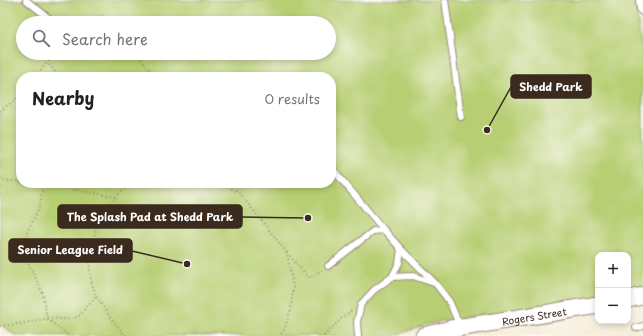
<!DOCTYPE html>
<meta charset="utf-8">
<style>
:root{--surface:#fff;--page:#f6f6f6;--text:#202124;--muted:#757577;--line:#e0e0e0}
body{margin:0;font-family:"Playpen Sans",sans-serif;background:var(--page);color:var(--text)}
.controls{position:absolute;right:12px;bottom:12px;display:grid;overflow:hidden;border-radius:8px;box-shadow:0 2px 6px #0003}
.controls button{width:36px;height:36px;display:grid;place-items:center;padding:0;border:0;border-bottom:1px solid var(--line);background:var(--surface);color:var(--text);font:20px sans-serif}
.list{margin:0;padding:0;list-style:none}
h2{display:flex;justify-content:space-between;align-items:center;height:52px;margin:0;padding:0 16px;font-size:17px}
h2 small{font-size:13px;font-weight:400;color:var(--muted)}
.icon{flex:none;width:22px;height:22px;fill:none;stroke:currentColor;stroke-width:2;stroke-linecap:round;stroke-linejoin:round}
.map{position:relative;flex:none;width:643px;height:336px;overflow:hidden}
.search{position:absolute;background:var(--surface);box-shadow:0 2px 6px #0003;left:16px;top:16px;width:320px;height:44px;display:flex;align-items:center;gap:10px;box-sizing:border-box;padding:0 14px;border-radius:22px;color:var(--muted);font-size:15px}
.panel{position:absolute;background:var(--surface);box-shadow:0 2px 6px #0003;left:16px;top:72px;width:320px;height:116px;border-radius:16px}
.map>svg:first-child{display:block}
</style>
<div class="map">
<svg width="643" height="336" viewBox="0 0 643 336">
<rect width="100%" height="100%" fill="#fdfcf7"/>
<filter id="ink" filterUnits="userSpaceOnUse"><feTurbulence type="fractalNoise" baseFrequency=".025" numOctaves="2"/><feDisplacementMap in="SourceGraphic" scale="8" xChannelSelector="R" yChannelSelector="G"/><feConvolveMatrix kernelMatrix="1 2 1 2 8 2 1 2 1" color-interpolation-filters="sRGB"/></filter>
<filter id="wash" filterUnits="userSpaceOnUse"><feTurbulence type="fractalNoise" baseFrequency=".012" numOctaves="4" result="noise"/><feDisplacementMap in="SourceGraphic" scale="16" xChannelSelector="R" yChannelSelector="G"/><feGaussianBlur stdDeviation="0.9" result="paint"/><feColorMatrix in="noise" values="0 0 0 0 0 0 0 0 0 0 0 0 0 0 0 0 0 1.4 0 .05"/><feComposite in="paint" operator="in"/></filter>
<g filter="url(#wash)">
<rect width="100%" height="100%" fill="#f4ead4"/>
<path fill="#b7ce72" stroke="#797c48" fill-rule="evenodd" d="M0 0H635L643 60V287L628 291V255H598V298L574 303 445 320 422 326 394 336H16L0 324ZM23 23H329V53H23ZM21 77H331V183H21Z"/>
</g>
<g filter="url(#ink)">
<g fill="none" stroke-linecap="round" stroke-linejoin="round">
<g stroke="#988a79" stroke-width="8">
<g id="lane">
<polyline points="26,0 55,23"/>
<polyline points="445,0 461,117"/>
<polyline points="331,167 384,230"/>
<polyline points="328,266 373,231 384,230 401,249 435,283 449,301 460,326"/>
<polyline points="392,277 413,276 434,283"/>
<polyline points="636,328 643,326"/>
<polyline points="358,336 357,322 361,304 374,290 392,277 399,263 401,249"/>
</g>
</g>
<g stroke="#988a79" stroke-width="14">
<polyline id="street" points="642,0 643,9"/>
</g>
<g stroke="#988a79" stroke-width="19">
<g id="secondary">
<polyline points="628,299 643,296"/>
<path id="s1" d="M424 336 451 329 598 305"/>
</g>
</g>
<g stroke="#988a79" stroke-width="2" stroke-dasharray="1 3" stroke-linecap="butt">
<polyline points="101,16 110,23"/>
<polyline points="136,53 156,77"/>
<polyline points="49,61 49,64 59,77"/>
<polyline points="36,77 49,60"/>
<polyline points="0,111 11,103 21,94"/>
<polyline points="0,180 21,182"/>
<polyline points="28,183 47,185 116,197"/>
<path d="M44 183C41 192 42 202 38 210 33 222 25 231 25 245 24 262 36 276 42 292 45 300 45 310 47 319L69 336"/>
<polyline points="72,183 78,190"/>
<polyline points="220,183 237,192"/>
<polyline points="231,183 263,222 287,253 293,287 291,309 284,330 280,336"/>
<polyline points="287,253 309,278 322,270"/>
<polyline points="0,326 24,323 50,318 65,319 78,317 86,308 97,296"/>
<path d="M126 336C115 324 105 311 97 297 84 270 89 236 105 212 113 200 121 189 135 183"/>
<polyline points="324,336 343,317 351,311"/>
</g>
<use href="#lane" stroke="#fff" stroke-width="6"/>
<use href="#street" stroke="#fff" stroke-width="12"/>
<use href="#secondary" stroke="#fff" stroke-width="17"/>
</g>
</g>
<g text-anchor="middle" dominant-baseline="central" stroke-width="4" stroke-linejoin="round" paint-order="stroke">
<g font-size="10" fill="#3b2a1e" stroke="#fdfcf7">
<text stroke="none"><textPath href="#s1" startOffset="112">Rogers Street</textPath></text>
</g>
</g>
<path fill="none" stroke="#3b2a1e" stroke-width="1.5" d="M487 130L511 87M308 218L242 217M187 264L132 251"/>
<g fill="#3b2a1e" stroke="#fdfcf7" stroke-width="1.5">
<circle cx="487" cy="130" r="4"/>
<circle cx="308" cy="218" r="4"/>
<circle cx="187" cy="264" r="4"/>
</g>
<g fill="#3b2a1e" stroke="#3b2a1e" stroke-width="1.5">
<rect x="511" y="75" width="80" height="23" rx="4"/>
<rect x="58" y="205" width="184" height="23" rx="4"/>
<rect x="9" y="239" width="123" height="23" rx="4"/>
</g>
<g font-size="11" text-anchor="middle" font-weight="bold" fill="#fff">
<text x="551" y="91">Shedd Park</text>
<text x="150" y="221">The Splash Pad at Shedd Park</text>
<text x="70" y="254">Senior League Field</text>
</g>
</svg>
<div class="controls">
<button>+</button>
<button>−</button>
</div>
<div class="search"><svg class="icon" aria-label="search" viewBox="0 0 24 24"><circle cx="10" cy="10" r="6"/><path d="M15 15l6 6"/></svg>Search here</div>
<section class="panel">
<h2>Nearby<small>0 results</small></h2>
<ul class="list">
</ul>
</section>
</div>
